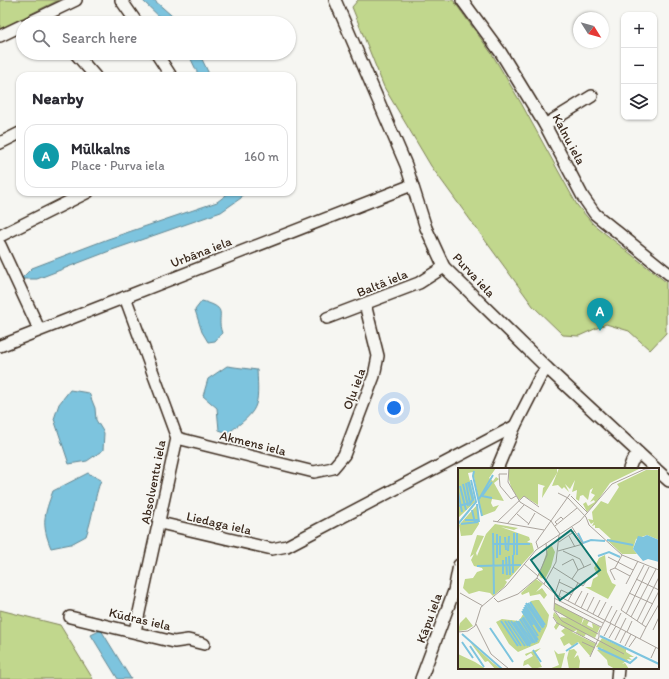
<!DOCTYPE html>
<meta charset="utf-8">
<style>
:root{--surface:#fff;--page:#f2f2f3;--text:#2b2b33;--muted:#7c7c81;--line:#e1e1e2;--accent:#111827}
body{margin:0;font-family:Itim,sans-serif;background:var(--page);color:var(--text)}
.controls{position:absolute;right:12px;top:12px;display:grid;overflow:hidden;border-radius:8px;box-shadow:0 1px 3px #0004}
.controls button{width:36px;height:36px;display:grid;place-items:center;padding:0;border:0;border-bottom:1px solid var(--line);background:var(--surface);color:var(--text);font:20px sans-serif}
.compass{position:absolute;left:573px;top:12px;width:36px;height:36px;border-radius:50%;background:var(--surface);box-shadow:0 1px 3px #0004;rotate:127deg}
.you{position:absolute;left:394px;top:408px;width:14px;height:14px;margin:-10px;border:3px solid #fff;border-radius:50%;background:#1a73e8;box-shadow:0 0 0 6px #1a73e833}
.badge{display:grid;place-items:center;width:26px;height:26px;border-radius:50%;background:var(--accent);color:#fff;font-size:13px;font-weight:700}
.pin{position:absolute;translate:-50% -33px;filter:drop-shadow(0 1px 2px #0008)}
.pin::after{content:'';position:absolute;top:21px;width:14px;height:12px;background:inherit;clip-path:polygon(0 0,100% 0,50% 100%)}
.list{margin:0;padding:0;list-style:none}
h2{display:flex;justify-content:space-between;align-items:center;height:52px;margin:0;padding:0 16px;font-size:17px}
h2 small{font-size:13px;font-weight:400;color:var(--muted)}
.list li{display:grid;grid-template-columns:26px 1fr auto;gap:12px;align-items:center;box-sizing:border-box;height:64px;margin:0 8px 8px;padding:0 8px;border:1px solid var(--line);border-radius:12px}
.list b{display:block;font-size:15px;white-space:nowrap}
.list p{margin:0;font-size:13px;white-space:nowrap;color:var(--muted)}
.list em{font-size:13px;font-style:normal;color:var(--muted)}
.icon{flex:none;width:22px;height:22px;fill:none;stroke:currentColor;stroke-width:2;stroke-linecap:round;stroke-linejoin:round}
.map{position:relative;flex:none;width:669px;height:679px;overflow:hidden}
.search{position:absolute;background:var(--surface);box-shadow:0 1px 3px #0004;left:16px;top:16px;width:280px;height:44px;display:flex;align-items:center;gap:10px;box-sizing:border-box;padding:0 14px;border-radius:22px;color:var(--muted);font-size:15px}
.panel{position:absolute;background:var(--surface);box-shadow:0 1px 3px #0004;left:16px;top:72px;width:280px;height:124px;border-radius:12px}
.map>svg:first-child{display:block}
</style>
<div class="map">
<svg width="669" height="679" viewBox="0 0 669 679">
<rect width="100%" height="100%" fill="#f6f6f2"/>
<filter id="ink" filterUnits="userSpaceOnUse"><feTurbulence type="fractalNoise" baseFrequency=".025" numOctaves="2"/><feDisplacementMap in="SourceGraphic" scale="8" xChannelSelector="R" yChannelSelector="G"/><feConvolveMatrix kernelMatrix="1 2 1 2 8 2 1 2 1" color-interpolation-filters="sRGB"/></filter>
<g filter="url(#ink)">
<g fill="#c1d78d" stroke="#7e8056">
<polygon points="0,0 59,0 0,29"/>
<polygon points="358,0 453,0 492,54 521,103 577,205 593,224 666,282 666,333 650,350 629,331 606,324 579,336 563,335 533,306 431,166 384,87 352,7"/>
<polygon points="0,610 60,625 93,679 0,679"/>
</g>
<g fill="#7dc4de" stroke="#638691">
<polygon points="142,0 154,0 180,23 166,23"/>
<polygon points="188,53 199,53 210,76 199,76"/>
<polygon points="230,192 244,192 241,198 221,212 112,250 37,279 21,279 32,268 108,239 217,202"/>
<path d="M202 301C231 309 215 314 222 333L215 341 208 342 202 332 195 310Z"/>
<path d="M227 366 257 370C259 408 259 410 228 433L219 430 217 408 203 396 208 379Z"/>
<polygon points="70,390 89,393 95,408 96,420 104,433 103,450 87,461 69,464 54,419 59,404"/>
<path d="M88 473 101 480C94 498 93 517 86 536L71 544 51 548C41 524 44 515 53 491Z"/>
<polygon points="101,630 131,679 118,679 91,635"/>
</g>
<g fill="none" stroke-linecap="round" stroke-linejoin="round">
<g stroke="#3b2a1e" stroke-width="14">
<g id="street">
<polyline points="121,0 137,23"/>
<polyline points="335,0 406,165 426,228 444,267 547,368 656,469"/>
<polyline points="462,0 501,53 545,125 583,197 595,214 669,274"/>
<polyline points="28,23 76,0"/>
<polyline points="0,36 23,25"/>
<polyline points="75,53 95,76"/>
<polyline points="156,53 171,76"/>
<polyline points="545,125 592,96"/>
<polyline points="0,143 20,133"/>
<polyline points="0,236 88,192"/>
<polyline points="0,245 39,329"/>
<polyline points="125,297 177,438 135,631"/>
<polyline points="327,318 419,283 444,267"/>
<polyline points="0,346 412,185"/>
<polyline points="177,438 314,472 333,468 344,455 374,376 378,356 365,304"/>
<polyline points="497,469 515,426 540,377 547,368"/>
<polyline points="629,469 632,461 639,454"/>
<polyline points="658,471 669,481"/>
<polyline points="160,523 272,549 287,546 515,426"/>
<polyline points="70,617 174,642 188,640 204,644"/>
<polyline points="421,679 454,591 459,565"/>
<polyline points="617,679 618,668"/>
</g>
</g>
<use href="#street" stroke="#f6f6f2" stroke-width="11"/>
</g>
</g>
<g text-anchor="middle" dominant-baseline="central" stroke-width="3.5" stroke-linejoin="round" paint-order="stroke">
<g font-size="13" fill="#3b2a1e" stroke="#f6f6f2">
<text transform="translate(569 139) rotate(62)">Kalnu iela</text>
<text transform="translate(201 252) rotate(-21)">Urbāna iela</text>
<text transform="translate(474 275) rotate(47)">Purva iela</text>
<text transform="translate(382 283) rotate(-22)">Baltā iela</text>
<text transform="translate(354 389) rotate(-70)">Oļu iela</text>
<text transform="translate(253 443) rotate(14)">Akmens iela</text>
<text transform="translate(153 482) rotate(-79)">Absolventu iela</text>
<text transform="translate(219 523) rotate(13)">Liedaga iela</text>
<text transform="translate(429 618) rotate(-70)">Kāpu iela</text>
<text transform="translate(140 619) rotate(13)">Kūdras iela</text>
</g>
</g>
<g transform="translate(458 468)">
<rect width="201" height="201" fill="#f6f6f2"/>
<path d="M0 0H38L31 10 35 13 38 9 41 11 36 15 46 33 34 31 33 35 35 39 41 37 37 43 24 48 15 4 10 5 17 34 0 50ZM51 0H99V5L84 30 85 20 87 18 80 16V37L66 28 61 32 53 19 50 8ZM101 0H183L152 15 138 35 129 44 125 36 128 34 130 38 137 34 136 32 132 34 137 27 133 25 135 20 132 22 130 32 125 27 122 28 121 33 118 31 119 22 114 24 117 12 112 21 107 16 111 24 106 19 104 21 100 17 94 18ZM188 2H201V72L189 67 178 71 175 81 179 86H164L149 72 153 71 141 60H137V57L134 58 136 54 133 56 130 51 135 52 134 44 143 33 150 36 161 19 159 16ZM19 37 21 56 14 67 3 68 1 57ZM37 56 60 60 56 62 43 59 71 69 72 72 69 74 74 75 76 83 51 111 47 112 49 114 46 119 35 128 32 125 21 123 11 126 5 120 7 111 15 110 19 104 25 102 24 100 16 98 13 92 16 86 12 89 19 67 26 68 18 85 19 88 28 66ZM94 78 97 84 93 99 87 111 83 110 81 107 90 80ZM147 87 149 104 154 115 158 117 150 131 127 119H133L135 111 140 108 136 100 141 90ZM78 111 85 116 78 124 84 120 89 127 86 131 82 126 72 128 71 124 64 127 63 125ZM78 132H81L91 147 89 158 81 175 60 184 51 176 38 154 44 151 61 153 73 133ZM97 135 125 150 123 157 126 151 131 153 129 157 135 160 134 155 142 159 137 170 128 166 126 169 118 165 119 162 114 164 138 176 132 188 120 174 114 178 111 175 106 178 102 170 107 167 103 163 107 160 102 156 98 162 96 159 99 154 95 148 96 144 104 152 102 149 109 150 96 141ZM8 149 15 158 8 162 0 163 2 155ZM144 170 168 181V184L176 189H171L174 192 169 191 172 195 168 193 164 196 167 195 171 201H157L150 197 149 192 139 182 145 181 138 179ZM12 174 35 195 43 201H37L30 193 27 194ZM83 180 77 185 84 199 75 201 70 196 65 198 66 193 75 188 73 185 68 188 67 186ZM116 181 119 184 116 190 120 187 122 193 121 201H111L109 190 111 182ZM96 182 100 186 107 185 103 201H91L101 197ZM0 186 17 194 28 201H0Z" fill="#c1d78d"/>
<path d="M189 67 201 72V94L190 91 185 93 175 81 180 68 185 69Z" fill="#7dc4de"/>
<path fill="none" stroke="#7dc4de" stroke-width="2" d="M16 3 15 8 24 48M10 14 15 33M8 15 12 36 15 31 11 14M5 16 10 38M2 18 8 42M0 24 4 44M34 30 24 28 34 14M21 31 35 7M19 36 21 54M0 38 12 35M14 42 17 55M7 52H20M0 56 18 34 13 12M3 56 20 54M35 65 36 126M120 65 125 75 133 72 147 73M39 66V90M47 69 48 82M149 72 175 77M36 76H72M50 83 51 68M42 87V68M55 87V105M56 87V65M59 87V65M51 88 52 107M140 88 151 84 162 89M48 89 49 107M45 92V106M19 98 63 97M72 134 87 157M68 135 85 160M70 135 86 159M67 137 83 162M66 139 82 164M65 141 75 157M64 143 80 168M65 149 80 172M64 150 79 174M62 151 77 175M43 153 60 178M47 153 63 178M50 153 67 178M53 153 70 178M58 153 73 176M60 153 75 175M56 154 72 178M32 160 55 194M4 166 44 201M142 168 201 196M4 174 15 190M12 178 26 199M140 180 172 195 179 189M75 182 83 194M108 183 120 175"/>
<path fill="none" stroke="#aba49d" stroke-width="1" d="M51 0 50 14 62 34 93 53 102 66M49 6H41L42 18 53 31 58 28M100 25 110 30 128 49 131 57 164 87 201 102M113 28 130 45M59 46 71 56M35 53 86 62M39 54 66 28 81 39M49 56 66 37M99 56 97 54 103 49 105 51M70 57 77 45M97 58 119 40M111 68 117 79M101 74 117 63M80 80 78 74 112 26M100 83 125 76 114 59M105 83 122 91 126 99M150 89 175 102M66 96 80 108M104 97 115 91 120 102M186 97 163 142 188 159 201 136M95 99 125 118 129 112M157 100 172 108M157 100 152 102 157 112M157 100 164 87M79 110 97 126 201 181M102 111 97 126 96 142 140 166M114 111 120 102 133 96M178 111 201 122M101 114 116 121M86 116 98 94 101 67M168 116 180 93M48 118 78 82 122 53 154 16 187 1 201 0M2 125 25 138M171 125 195 136M101 128 103 122 114 127M36 130 40 134 60 126 79 110 89 87 88 75M96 130 145 155M110 133 120 115M96 135 143 159M117 136 124 123M123 140 130 125M96 142 104 153 166 186M129 143 136 129M135 146 142 132M168 146 191 99M95 149 99 155 139 176M140 149 148 134M173 149 198 101M179 153 201 109M152 155 159 142M18 156 33 186 51 201M184 156 201 123M157 157 163 145M195 162 201 149M0 164 10 163 17 158 23 139 48 118M169 164 174 153M146 168 153 155M151 170 158 158M182 171 188 159M157 172 168 150M124 174 137 180M162 175 168 163M167 178 173 166M171 179 178 169M132 189 141 169V164L154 138M193 190 198 179"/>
<path fill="#0f766e" fill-opacity="0.15" stroke="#0f766e" stroke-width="2" d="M113 62 142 102 102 132 73 92Z"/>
<rect width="201" height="201" fill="none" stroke="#3b2a1e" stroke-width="2"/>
</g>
</svg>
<div class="controls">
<button>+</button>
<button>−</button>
<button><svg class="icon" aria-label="layers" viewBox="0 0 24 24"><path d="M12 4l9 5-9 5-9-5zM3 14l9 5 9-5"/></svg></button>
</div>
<svg class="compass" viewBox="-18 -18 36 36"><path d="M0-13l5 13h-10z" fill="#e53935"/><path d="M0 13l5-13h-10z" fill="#7c7c81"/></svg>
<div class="you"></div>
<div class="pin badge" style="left:600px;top:331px;background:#0f9aa8">A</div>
<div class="search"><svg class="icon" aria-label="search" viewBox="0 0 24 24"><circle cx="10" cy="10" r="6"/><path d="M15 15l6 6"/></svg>Search here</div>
<section class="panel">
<h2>Nearby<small></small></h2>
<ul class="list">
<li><span class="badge" style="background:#0f9aa8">A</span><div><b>Mūlkalns</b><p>Place · Purva iela</p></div><em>160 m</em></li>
</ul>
</section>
</div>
